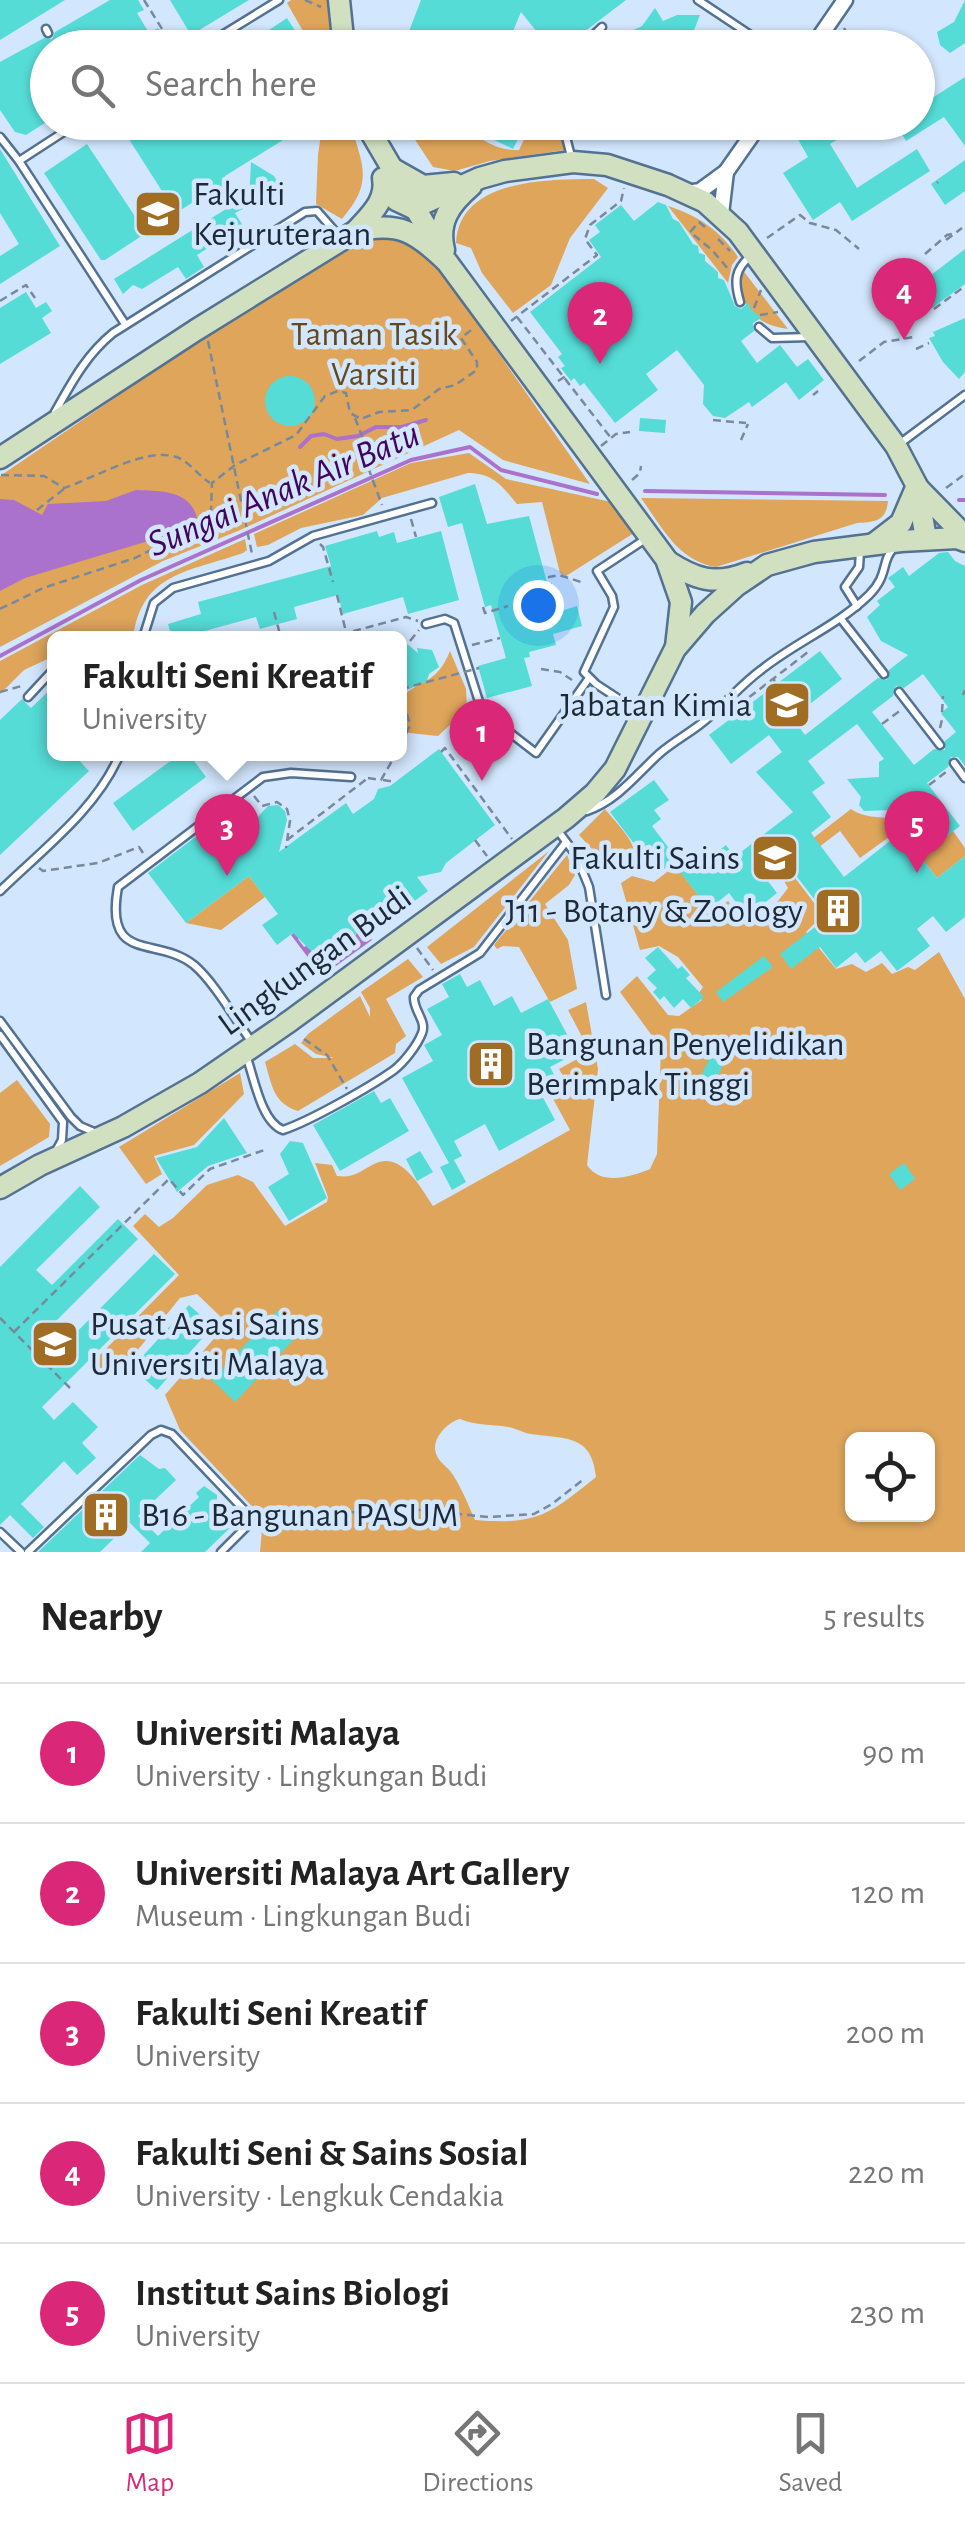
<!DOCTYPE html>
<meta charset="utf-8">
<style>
:root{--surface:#fff;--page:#f6f6f6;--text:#222;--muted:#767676;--line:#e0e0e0;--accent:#db2777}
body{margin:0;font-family:"Alegreya Sans",sans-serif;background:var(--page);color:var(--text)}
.controls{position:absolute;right:30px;bottom:30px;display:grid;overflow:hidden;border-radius:15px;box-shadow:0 2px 8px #0004}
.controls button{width:90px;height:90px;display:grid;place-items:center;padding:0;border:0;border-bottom:2px solid var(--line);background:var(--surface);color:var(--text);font:50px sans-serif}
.you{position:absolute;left:538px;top:605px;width:35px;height:35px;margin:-25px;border:8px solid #fff;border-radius:50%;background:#1a73e8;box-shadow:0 0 0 15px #1a73e833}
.badge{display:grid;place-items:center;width:65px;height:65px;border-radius:50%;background:var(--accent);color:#fff;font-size:32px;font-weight:700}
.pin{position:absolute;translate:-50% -82px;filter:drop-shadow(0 2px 5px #0008)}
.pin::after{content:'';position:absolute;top:52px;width:35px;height:30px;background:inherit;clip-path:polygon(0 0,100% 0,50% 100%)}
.popup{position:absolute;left:47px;top:631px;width:360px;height:130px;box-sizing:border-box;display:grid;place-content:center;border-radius:15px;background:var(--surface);filter:drop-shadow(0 2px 8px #0005);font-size:32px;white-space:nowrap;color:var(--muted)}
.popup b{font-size:38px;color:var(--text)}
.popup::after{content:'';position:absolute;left:50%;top:100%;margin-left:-20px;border:20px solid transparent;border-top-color:var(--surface)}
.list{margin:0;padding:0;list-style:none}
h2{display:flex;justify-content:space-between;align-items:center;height:130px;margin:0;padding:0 40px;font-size:42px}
h2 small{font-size:32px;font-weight:400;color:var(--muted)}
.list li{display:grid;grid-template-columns:65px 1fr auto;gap:30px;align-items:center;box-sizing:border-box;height:140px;padding:0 40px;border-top:2px solid var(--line)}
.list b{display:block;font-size:38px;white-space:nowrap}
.list p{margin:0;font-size:32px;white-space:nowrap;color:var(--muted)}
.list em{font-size:32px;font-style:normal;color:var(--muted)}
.icon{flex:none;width:55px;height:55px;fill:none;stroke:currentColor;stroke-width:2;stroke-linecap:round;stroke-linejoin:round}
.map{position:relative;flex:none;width:965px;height:1552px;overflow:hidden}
.search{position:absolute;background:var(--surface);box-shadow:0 2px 8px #0004;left:30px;right:30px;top:30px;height:110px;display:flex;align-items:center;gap:25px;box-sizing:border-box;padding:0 35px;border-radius:55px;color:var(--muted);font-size:38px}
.sheet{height:830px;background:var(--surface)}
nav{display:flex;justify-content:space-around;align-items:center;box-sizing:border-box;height:140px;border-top:2px solid var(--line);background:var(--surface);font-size:28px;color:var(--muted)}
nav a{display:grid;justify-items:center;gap:5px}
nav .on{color:var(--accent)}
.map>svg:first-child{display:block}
</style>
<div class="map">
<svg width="965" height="1552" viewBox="0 0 965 1552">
<rect width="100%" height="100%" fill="#d2e6fd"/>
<g fill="#dea55b" fill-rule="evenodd">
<polygon points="291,0 328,0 332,47 312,47 287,3"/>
<path d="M323 123H350C363 166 374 182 342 219L316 204 318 154Z"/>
<path d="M404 123H461C479 138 495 151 519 150L532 123H557L565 150 490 161 455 171 433 167Z"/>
<path d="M594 179 608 188 570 238 551 285 513 313 482 273 471 248 456 243C459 180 545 179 594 179Z"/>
<path d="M668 206C697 215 721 231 738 257L732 265 728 283Z"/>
<path d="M373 235C402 239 417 248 439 268L590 484 503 460 459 430 238 531 163 561 0 647V476L200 340Z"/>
<path d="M742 269 788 329C754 325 735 303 742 269Z"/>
<path d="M469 453 506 479 611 502 634 533 566 576 560 573 542 502 517 504C502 486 493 473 468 473L382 498 363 515 301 528 268 545 257 547 254 534 411 463Z"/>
<path d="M641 498 888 501C886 521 876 522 857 523L716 567C678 561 662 527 641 498Z"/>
<path d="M245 539 247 550 243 553C189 572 142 572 133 638H54V656L24 670 0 694V661L142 585Z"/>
<path d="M450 651 466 689 467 709 438 736 400 732V698C421 679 437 684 450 651Z"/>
<path d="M605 809C618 826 645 848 631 869L626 867 617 870 601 859 579 835Z"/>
<path d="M851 809C868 821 888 814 907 824L860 858 840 831 789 870 821 912 820 918 806 932 836 969 852 964 866 972 882 963 892 974 908 967 915 970 939 952 965 999V1552H260L263 1518 180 1430 165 1395 225 1326 222 1318 197 1294 180 1298 119 1373 113 1375 92 1363 179 1275 133 1226 145 1214 159 1227 173 1218 207 1185 238 1175 253 1182 285 1226 327 1202 328 1197 315 1163 332 1165 337 1176C354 1178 359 1172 374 1164 401 1150 421 1188 433 1206L570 1130 551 1095 569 1086 559 1069 590 1052 568 1010 586 1002 598 1069 587 1165C600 1186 631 1177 650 1169L657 1154 661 1048 620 992 637 976 668 1015 679 1016 702 1000 698 994 703 987 678 957 659 946 640 950 621 883 632 876 654 882 684 859 685 878 712 913 728 901 748 924 778 901 788 888 776 867ZM460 1419C477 1426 491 1424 508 1427 516 1428 523 1433 531 1434 565 1439 592 1434 596 1477 549 1515 537 1525 475 1520 468 1504 462 1489 453 1475 449 1468 440 1463 437 1456 429 1441 447 1422 460 1419ZM852 1440H928V1514H852Z"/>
<polygon points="953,831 965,848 965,856 937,878 920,856"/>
<polygon points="549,851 474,947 441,964 427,947"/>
<polygon points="567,855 575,875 569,885 545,904 568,940 577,989 550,1002 519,947 503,946 497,949 494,945"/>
<polygon points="249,876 265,897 221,930 186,923"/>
<path d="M408 959 423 977 386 999 406 1036 396 1044 395 1053 298 1111C273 1103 272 1085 265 1062L295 1044 313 1058H334L316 1054 301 1043 308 1034 360 996 370 1017V1008L361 992Z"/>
<polygon points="240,1073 244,1094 194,1145 154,1156 162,1174 146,1184 119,1147"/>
<polygon points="17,1080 50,1124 49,1137 0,1166 0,1093"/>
</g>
<g fill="#aa71cd">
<path d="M136 490C161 491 190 490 197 518L185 530 25 578 0 591V499L14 500 42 515 48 504 106 501Z"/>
<polygon points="361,925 372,940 322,976 291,935 297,930 301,935 298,939 304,947 308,945 318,957 344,936 355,936"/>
</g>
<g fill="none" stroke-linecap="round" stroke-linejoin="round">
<g stroke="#aa71cd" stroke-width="4">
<polyline points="300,447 311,436 324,434 337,439 358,436 376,427 402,427 426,420"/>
<polyline points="645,491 885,495"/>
<polyline points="959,500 965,500"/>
<polyline points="0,656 141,580 411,460 470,447 501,470 597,494"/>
</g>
</g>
<g fill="#55dcd7" fill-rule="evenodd">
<polygon points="0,0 65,0 0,40"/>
<polygon points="110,0 138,0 144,10 137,13 149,33 158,28 169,48 48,48 48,121 26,135 15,132 0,110 0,62 44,38 52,39 55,32"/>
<polygon points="170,0 249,0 191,35"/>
<polygon points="421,0 626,0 563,48 530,48 537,32 521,12 506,48 413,48 406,39"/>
<polygon points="965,0 965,43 950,53 940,45 937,32 954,22"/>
<polygon points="655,8 663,21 677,15 700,15 687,48 595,48 642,26"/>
<polygon points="287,18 306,48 242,48"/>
<polygon points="965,77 965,146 944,117 906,141 895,122 918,122 918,107"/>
<polygon points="118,122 312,122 225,176 245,208 235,213 243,226 197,255 204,267 186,279 178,267 142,289 133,285 123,294 114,279 226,209 214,189 176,213"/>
<polygon points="497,122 526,122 513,149 490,138"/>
<polygon points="814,122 867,122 830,144 857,188 917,149 930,171 852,221 840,202 813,220 783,173 808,157 795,134"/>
<polygon points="87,144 146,233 105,260 101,260 44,173"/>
<polygon points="0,149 60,246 0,284 0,256 19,244 0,213"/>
<polygon points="965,160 965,191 945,205 931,184"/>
<polygon points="251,162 274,176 281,188 281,194 263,205 249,201"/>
<polygon points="658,202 666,205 673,219 679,222 693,244 698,246 699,253 705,255 705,261 718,272 718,278 724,280 735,306 741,309 749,302 750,308 761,318 753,323 754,331 741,341 757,363 780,345 797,367 808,359 824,380 799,400 786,382 752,407 749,402 725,418 713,416 703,404 704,385 677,350 646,374 658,390 615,423 584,383 580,386 574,378 571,381 561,368 565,366 558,357 562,354 530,312 601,257 589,240 600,232 595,225 621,205 634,221"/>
<polygon points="965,249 965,284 921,316 909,292"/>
<polygon points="26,292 36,308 46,302 52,311 42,318 51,333 0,364 0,308"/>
<polygon points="965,318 965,372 959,379 943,362 929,338 935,336 933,332"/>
<circle cx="290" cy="401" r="25"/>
<polygon points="640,418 666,420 665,433 639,431"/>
<polygon points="475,484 487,524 529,516 549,590 541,592 548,615 577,606 582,626 553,634 556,645 529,652 530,657 524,658 532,686 487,698 478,666 506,658 491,605 485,607 462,523 448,527 439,497"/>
<polygon points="377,531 379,537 394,532 397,543 441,531 459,600 408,614 403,597 343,614 338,595 294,607 297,619 267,627 260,629 256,617 201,632 203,638 172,638 168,624 201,614 198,602 331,566 325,546"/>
<path d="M948 552 955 561 965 566V766L958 757H951L948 767 927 783 960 826 920 856 937 878 965 856V917L946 932 933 916 917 929 930 946 897 971 881 951 865 963 856 952 836 968 820 947 791 969 780 954 828 917 781 856 760 871 777 893 747 917 729 893 709 909 673 863 657 874 610 812 654 780 669 800 654 810 661 819 652 826 671 851 680 844 697 867 726 845 735 857 755 841 793 812 756 772 782 752 769 735 731 764 709 735 820 651 842 679 792 718 805 735 878 678 887 680 889 670 908 655 881 641 867 617 880 605 877 601 895 587 888 578 895 573 903 567 909 576 939 553ZM923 674 948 707 941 713 956 732 945 741V750L934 749 914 765 872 712 893 696 896 686 904 688ZM857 724 884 759 879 762V777L847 779 861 797 859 805 864 811 892 810 895 799 932 808 844 877 811 833 831 817 812 792 825 783 808 761Z"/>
<polygon points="400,638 418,653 417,648 432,650 439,667 429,674 427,681 400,693"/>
<polygon points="54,686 54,754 73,754 89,771 0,855 0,720 22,699 31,708"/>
<polygon points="439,749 495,825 446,863 441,872 417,877 428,891 369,935 363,926 354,936 345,937 317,957 293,933 277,945 262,925 278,914 249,876 186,923 148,873 240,803 254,821 268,806 278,805 285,811 287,820 279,852 346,803 353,814 374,799 378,789 390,786"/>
<polygon points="180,754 189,754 206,777 133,831 113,803"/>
<polygon points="658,947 678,969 682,966 690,975 686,978 704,997 691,1008 683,999 674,1008 664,996 660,1000 653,992 657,988 647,978 656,970 645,958"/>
<polygon points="764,956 773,967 723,1002 716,992"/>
<polygon points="460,974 467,987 480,980 494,1006 512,996 521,1013 548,999 577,1053 550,1067 559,1084 541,1094 555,1120 499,1151 485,1124 454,1141 462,1156 454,1160 466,1182 452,1190 440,1167 449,1163 402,1078 433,1061 424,1045 442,1035 427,1009 449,997 442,984"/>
<polygon points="715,1047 728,1054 713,1086 699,1080"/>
<polygon points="374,1091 381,1103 390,1098 409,1131 340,1171 313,1125"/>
<polygon points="224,1118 247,1153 208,1166 177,1192 156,1158 197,1147"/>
<polygon points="290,1141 303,1143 327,1198 289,1221 268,1187 289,1174 280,1154"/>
<polygon points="420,1151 433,1172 417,1181 406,1159"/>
<polygon points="904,1163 915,1179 900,1190 889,1174"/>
<polygon points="80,1186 100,1207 36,1270 52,1285 118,1219 138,1239 35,1342 51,1358 154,1254 175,1274 42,1407 54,1420 73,1402 98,1427 82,1443 96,1458 77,1475 64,1461 21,1504 44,1527 33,1538 10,1515 0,1525 0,1267"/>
<polygon points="189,1305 213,1326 157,1390 132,1368"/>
<polygon points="278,1310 301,1332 235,1402 212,1380"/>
<polygon points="140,1455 159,1469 165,1468 176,1480 138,1516 158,1536 199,1497 196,1493 204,1486 217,1495 217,1504 235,1523 205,1552 141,1552 150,1543 130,1523 100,1552 38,1552"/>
</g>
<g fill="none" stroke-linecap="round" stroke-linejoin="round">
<g stroke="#537192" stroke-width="11">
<g id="lane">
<polyline points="698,0 770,48"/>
<polyline points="46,29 48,33"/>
<polyline points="201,48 279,0"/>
<polyline points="580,48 602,27"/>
<polyline points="562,122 572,160"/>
<polyline points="0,137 19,161 125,324"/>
<polyline points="19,161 79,122"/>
<path d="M740 302C734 282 734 269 752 255"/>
<polyline points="759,327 772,338 810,337"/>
<path d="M55 412C72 382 86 355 113 333L305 212 317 211 339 236"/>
<polyline points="898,445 965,395"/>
<polyline points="857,606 845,587 859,567 860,551"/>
<polyline points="841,619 884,674"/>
<polyline points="426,624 445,619 454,623 482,711 536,753 589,678"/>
<polyline points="143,638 154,603 173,588 269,561 313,536 432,503"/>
<polyline points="899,692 940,745"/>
<polyline points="28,697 54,669"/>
<polyline points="637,711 596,684 584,672 614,607 612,596 597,571 647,538"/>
<polyline points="954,763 965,778"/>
<path d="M587 811C618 800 636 775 659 754 675 740 694 731 709 717 727 702 742 684 761 670 796 642 837 626 869 595 889 575 881 561 893 549"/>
<polyline points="556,828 576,855 589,887 606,995"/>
<path d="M0 891C43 849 96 810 120 754"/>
<polyline points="0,1021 71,1117 80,1126 94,1132"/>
<polyline points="0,1035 63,1122 62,1140 56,1151"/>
<path d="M251 1041C235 1019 214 982 194 965 157 935 104 965 118 887L263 777 291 773 351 777"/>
<path d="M246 1055C254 1077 261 1122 283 1130 310 1121 370 1087 394 1070 404 1062 417 1046 422 1033 427 1021 413 1010 414 997L419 990 480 953 566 842"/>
<polyline points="0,1532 21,1552"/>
<polyline points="28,1552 151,1435 161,1430 172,1434 248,1514 248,1525 221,1552"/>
</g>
</g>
<g stroke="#537192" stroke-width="19">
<g id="street">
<polyline points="812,48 845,0"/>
<polyline points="726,172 761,122"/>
<polyline points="687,193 700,191 726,172 721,214"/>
</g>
</g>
<g stroke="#537192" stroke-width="25">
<g id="secondary">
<polyline points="339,0 344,48"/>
<polyline points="366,124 438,247"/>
<polyline points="393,169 423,186 454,183"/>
<polyline points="384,181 396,200 413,208 480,178 505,171 573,162 607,165 668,185 705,202 738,232 896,446 917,486 926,539"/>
<path d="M356 231C370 215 387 201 383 178"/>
<path d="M444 250C437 222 450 204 471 186"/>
<path d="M0 458 196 330 356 231C399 221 416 232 447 262L666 559 681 602 676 647"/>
<polyline points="918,488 965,536"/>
<polyline points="875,543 901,523 916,488"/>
<path d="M667 561C695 579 714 586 747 573"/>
<polyline points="0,1188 40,1165 123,1127 200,1083 290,1021 566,818 595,793 615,769 675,649 705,614 736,586 767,565 814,552 901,541 957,538 965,541"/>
</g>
</g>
<g stroke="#79899c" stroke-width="2.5" stroke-dasharray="8 5" stroke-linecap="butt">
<polyline points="144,0 174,48"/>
<polyline points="305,0 321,7"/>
<polyline points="844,28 853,44"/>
<polyline points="813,122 815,125"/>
<polyline points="937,183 938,182"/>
<polyline points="705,227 699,222 690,232 712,250 729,270"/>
<polyline points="767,238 800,215 810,223 836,230 859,249"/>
<polyline points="718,239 730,251"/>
<polyline points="946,240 962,228"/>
<polyline points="925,254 947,235 956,233"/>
<polyline points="0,301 26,285 35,298"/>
<polyline points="754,308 761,290"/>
<polyline points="934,309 965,286"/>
<polyline points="907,310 916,306"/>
<polyline points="760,315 778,312"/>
<polyline points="517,317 611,438"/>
<polyline points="511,321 597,255 585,239 590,225 621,201 624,188"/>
<polyline points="208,341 252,554"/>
<polyline points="916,349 929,343"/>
<polyline points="859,361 884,342 914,337"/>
<polyline points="558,381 566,376"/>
<polyline points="813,395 818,391"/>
<polyline points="355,418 365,444 365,459 382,505"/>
<polyline points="713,420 746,423"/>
<polyline points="741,440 748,424"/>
<polyline points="601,446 616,434 630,432"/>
<path d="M1 475 44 476 64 488C95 478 148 445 179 458 190 463 199 476 210 483"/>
<polyline points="632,480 640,473 641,466"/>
<polyline points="946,488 965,474"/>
<polyline points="37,510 64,489"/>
<polyline points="411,519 416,537"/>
<polyline points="320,544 323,547 333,582"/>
<polyline points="337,595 346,632"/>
<polyline points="531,600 553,594 549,577 559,575 581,582"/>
<polyline points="483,607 485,613 508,606"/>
<polyline points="0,609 43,588 135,558 207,522 211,511 212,483 235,465 296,435 325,396 338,391 346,393 350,413 361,419 379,412 412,410 439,389 455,385 477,370 477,362 461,338 475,327"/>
<polyline points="274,612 281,638"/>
<polyline points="255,638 278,632"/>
<polyline points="328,638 406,617 418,621"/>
<polyline points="410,641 419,630"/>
<polyline points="472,645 500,638"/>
<polyline points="541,669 560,672 572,680"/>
<polyline points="774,679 775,685"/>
<polyline points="400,689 410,725 400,747"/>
<polyline points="0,692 25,685"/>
<polyline points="963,695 965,690"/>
<polyline points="739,705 808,652"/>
<polyline points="942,712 943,696"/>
<polyline points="882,724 901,710"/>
<polyline points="940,728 943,715"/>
<polyline points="441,752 445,748 512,839"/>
<polyline points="368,778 381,780 396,754"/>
<polyline points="383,780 395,782"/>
<polyline points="929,785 946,772"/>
<polyline points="254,796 262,806 277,802 287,809 290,821 286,848"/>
<polyline points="287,840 368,778"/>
<polyline points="475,840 487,856"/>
<polyline points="39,868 43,871 98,863 139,847 143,853"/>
<polyline points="417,948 433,970"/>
<polyline points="324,952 335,967"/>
<polyline points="304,1039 327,1055 347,1089"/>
<polyline points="0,1318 72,1390"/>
<polyline points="14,1332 169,1179 183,1195 210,1169 267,1149"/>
<polyline points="260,1521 400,1508 488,1517 534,1514 552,1504 584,1479"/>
</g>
<use href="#lane" stroke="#fff" stroke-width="6"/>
<use href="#street" stroke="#fff" stroke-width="14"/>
<use href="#secondary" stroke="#d1e0c1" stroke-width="20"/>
<polyline stroke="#79899c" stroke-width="2.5" stroke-dasharray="8 5" stroke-linecap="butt" points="401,689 479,668"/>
</g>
<defs>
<g id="university-square" transform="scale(2.5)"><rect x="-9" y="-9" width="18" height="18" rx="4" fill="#a16d24" stroke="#d2e6fd"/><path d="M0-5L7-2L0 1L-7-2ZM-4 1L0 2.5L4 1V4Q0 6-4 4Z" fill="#fff"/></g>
<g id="building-square" transform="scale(2.5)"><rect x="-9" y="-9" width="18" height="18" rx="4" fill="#a16d24" stroke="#d2e6fd"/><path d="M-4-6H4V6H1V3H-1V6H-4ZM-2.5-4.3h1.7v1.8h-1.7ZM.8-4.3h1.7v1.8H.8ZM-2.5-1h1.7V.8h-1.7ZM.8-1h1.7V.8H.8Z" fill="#fff"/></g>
</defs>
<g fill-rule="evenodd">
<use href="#university-square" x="158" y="214"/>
<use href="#university-square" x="787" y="705"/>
<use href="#university-square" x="775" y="858"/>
<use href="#building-square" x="838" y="911"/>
<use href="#building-square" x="491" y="1064"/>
<use href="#university-square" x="55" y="1344"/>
<use href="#building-square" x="106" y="1515"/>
</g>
<g text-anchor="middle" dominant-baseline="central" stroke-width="9" stroke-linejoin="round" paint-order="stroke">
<g font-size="35" fill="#1d2937" stroke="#d2e6fd" text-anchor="start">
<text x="193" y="194">Fakulti<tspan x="193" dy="40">Kejuruteraan</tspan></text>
<text x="752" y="705" text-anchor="end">Jabatan Kimia</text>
<text x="740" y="858" text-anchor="end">Fakulti Sains</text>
<text x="803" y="911" text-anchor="end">J11 - Botany &amp; Zoology</text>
<text x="526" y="1044">Bangunan Penyelidikan<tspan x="526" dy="40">Berimpak Tinggi</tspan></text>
<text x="90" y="1324">Pusat Asasi Sains<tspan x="90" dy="40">Universiti Malaya</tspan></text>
<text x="141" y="1515">B16 - Bangunan PASUM</text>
</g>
<g font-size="35" fill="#66481f" stroke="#d2e6fd">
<text x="374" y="334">Taman Tasik<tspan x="374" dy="40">Varsiti</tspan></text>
</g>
<g font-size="35" fill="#1d2937" stroke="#d2e6fd">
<text transform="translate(315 961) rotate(-36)">Lingkungan Budi</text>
</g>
<g font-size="38" font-style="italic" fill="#42045d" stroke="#d2e6fd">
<text transform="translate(284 490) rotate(-23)">Sungai Anak Air Batu</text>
</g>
</g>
</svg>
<div class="controls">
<button><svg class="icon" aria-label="locate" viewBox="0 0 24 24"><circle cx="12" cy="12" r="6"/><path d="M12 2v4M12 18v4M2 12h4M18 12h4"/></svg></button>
</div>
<div class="you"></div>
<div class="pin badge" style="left:482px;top:781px">1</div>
<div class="pin badge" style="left:600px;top:364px">2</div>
<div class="pin badge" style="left:227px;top:876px">3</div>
<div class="popup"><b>Fakulti Seni Kreatif</b>University</div>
<div class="pin badge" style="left:904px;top:340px">4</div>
<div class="pin badge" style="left:917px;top:873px">5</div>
<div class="search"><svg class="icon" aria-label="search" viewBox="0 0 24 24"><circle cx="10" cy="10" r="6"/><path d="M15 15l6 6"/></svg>Search here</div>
</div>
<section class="sheet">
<h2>Nearby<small>5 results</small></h2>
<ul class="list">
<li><span class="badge">1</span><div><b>Universiti Malaya</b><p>University · Lingkungan Budi</p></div><em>90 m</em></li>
<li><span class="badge">2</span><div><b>Universiti Malaya Art Gallery</b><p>Museum · Lingkungan Budi</p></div><em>120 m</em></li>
<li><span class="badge">3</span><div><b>Fakulti Seni Kreatif</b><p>University</p></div><em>200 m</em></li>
<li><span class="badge">4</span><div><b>Fakulti Seni &amp; Sains Sosial</b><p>University · Lengkuk Cendakia</p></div><em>220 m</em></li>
<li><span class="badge">5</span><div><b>Institut Sains Biologi</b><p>University</p></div><em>230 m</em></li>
</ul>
</section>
<nav>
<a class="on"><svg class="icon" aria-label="map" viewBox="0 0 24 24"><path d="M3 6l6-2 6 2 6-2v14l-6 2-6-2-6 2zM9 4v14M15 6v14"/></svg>Map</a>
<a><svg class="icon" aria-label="directions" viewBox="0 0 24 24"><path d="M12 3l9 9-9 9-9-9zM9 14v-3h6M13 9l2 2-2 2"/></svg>Directions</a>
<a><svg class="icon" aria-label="saved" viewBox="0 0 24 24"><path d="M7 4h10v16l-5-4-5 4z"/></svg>Saved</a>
</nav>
